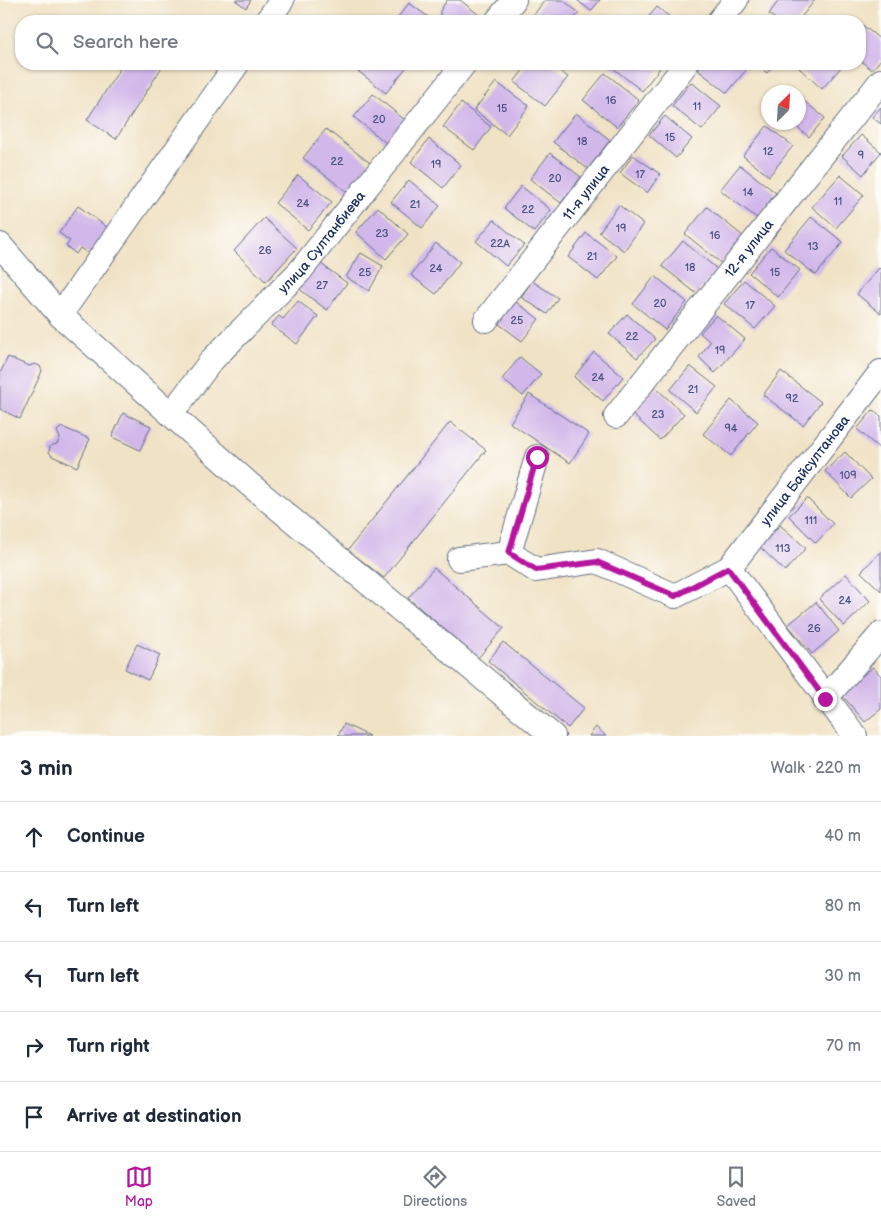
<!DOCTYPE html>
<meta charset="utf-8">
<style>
:root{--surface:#fff;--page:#f6f6f7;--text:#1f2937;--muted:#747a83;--line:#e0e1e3;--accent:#b5179e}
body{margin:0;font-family:"Balsamiq Sans",sans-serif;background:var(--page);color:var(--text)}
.compass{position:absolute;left:761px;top:85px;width:45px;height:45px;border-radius:50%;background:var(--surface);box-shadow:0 1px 4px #0004;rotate:24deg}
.stop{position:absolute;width:15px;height:15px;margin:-11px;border:4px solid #b5179e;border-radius:50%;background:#fff}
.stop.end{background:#b5179e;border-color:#fff;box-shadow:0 1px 5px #0008}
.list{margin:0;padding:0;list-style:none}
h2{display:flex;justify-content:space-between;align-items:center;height:65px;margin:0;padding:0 20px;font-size:21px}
h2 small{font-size:16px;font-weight:400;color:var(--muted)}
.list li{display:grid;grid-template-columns:32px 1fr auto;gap:15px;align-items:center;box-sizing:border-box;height:70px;padding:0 20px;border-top:1px solid var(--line)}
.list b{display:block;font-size:19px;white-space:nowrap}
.list em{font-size:16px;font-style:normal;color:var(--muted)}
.icon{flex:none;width:28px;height:28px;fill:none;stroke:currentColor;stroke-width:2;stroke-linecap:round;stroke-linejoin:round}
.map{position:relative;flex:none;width:881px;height:736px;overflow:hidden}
.search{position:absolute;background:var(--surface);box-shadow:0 1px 4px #0004;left:15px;right:15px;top:15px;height:55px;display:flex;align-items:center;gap:12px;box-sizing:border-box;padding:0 18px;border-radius:20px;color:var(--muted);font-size:19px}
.sheet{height:415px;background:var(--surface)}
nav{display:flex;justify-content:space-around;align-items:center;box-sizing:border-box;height:70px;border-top:1px solid var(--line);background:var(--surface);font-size:14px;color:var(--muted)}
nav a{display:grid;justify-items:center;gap:2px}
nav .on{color:var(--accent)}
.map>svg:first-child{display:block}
</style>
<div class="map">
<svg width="881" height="736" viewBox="0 0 881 736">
<rect width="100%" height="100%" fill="#fdfcf7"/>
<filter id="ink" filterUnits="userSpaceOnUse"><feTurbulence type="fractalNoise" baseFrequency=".02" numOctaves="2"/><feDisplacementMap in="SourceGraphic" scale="10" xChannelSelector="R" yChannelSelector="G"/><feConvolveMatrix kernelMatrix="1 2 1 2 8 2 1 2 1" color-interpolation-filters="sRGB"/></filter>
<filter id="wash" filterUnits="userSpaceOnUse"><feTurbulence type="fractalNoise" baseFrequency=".0096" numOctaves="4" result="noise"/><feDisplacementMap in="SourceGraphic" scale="20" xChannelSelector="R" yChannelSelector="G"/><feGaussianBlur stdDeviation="1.12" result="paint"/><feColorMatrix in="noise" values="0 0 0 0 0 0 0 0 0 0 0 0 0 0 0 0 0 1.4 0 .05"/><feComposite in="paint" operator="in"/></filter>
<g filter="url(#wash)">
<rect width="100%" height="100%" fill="#f0e2c5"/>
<g id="blocks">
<g fill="#d1b7ea">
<polygon points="235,0 251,0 246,8"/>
<polygon points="447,0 460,0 484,19 483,21 440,21 440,11"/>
<polygon points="545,0 563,0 579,13 572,21 537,21 532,17"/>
<polygon points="577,0 600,0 591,11"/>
<polygon points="779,0 815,0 798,21 778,21 769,14"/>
<polygon points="409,3 434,21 395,21"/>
<polygon points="657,7 675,21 645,21"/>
<polygon points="860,23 881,40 881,59 872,70 860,60"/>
<polygon points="123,64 164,64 116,139 87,120"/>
<polygon points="363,64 409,64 386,93 358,71"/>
<polygon points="528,64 551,64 568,77 545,106 514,82"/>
<polygon points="610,64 663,64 642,91 609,65"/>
<polygon points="702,64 740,64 747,69 727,93 698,70"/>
<polygon points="754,64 774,64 767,73"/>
<polygon points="803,64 842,64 843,65 822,89 799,68"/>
<polygon points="605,73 639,100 617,127 583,100"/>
<polygon points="496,82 529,106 507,135 474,110"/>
<polygon points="691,82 721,106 702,130 672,106"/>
<polygon points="373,94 405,120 386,143 354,117"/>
<polygon points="799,97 825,118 809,137 791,122 798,122"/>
<polygon points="461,103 491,127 474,150 443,127"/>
<polygon points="881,107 881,124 872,117"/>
<polygon points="576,113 610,140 588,169 553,142"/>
<polygon points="665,116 692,139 676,158 649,135"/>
<polygon points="767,126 793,146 769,176 743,156"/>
<polygon points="326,129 370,163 347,192 303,158"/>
<polygon points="861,135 881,152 863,175 842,156"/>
<polygon points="429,139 461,165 443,188 411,162"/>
<polygon points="550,153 581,177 561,203 530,179"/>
<polygon points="633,155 660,174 647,193 620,173"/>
<polygon points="740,165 776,193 757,218 720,190"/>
<polygon points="298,175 332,202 308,230 275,203"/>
<polygon points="840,175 864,195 836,228 812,207"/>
<polygon points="409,180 440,206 422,228 391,202"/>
<polygon points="521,186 551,210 534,232 504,208"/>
<polygon points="619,205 643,224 624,251 599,232"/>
<polygon points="78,206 111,230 92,256 80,248 76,254 66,246 70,241 59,233"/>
<polygon points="378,207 408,234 386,259 356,232"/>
<polygon points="707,207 744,237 722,264 685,234"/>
<polygon points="811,217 843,242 816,275 784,250"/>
<polygon points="264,218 297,248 266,282 234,251"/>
<polygon points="494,220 524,245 506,266 476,241"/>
<polygon points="586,233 617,256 598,280 568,257"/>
<polygon points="683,241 717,269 697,294 662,266"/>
<polygon points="436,243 460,262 436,294 411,275"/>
<polygon points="771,247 800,270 778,297 749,273"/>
<polygon points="361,253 383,266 369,291 346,277"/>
<polygon points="317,261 347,283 327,310 298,288"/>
<polygon points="879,268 881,270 881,314 857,294"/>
<polygon points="655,276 687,302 665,330 633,304"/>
<polygon points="744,280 775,306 755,329 724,304"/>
<polygon points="532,281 558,298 547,314 521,297"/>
<polygon points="512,299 539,319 522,341 495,321"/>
<polygon points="298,301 318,316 297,344 271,325 279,316 283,319"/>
<polygon points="627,314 655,339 637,358 609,334"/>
<polygon points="716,315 745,339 715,373 699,357 710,342 700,333"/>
<polygon points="594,352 623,377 603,401 574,377"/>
<polygon points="8,357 29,366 35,364 40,366 42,371 20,419 0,409 0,373"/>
<polygon points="520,357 541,374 523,396 502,379"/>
<polygon points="690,366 717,387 696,412 670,390"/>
<polygon points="781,371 821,402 803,425 763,395"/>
<polygon points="655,387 684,414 660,440 631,413"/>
<polygon points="529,394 589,434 570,463 510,423"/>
<polygon points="731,400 758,422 731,456 703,434"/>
<polygon points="873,410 881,416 881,450 857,429"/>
<polygon points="123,413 151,426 140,450 112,437"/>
<polygon points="450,422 486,450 384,578 348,550"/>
<polygon points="62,427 90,439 77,467 52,456 49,452 50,446 57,444 60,438 57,431"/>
<polygon points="845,452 871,479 851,498 825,471"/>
<polygon points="807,498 833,524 816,543 789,516"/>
<polygon points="780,525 806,548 785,571 760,547"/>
<polygon points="881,551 881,591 861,572"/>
<polygon points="434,568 504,628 478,658 408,598"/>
<polygon points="846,574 870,601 844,626 819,599"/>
<polygon points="816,602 839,631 812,654 788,625"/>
<polygon points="503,642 584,708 568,728 488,661"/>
<polygon points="137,644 160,655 148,680 125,669"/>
<polygon points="873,667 881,676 881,709 865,722 841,694"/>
<polygon points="344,724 369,736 338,736"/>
<polygon points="596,727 606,736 589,736"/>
</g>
</g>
</g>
<g filter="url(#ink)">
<use href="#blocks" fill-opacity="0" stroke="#666e82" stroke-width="1"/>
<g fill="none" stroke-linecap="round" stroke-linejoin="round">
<g stroke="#666e82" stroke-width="26">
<g id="minor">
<polyline points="267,21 282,0"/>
<polyline points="497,21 514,0"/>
<polyline points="719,21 736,0"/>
<polyline points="0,245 60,315 249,484 553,736"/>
<polyline points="60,315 237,64"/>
<path id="s1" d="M486 320 686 64"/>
<path id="s2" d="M171 414 212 360 300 271 464 64"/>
<path id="s3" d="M616 416 881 81"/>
<polyline points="509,553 537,457"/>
<path id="s4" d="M459 559 509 553 536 570 597 561 675 596 729 568 881 372"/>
<polyline points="729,568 855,736"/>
<polyline points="825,699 881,634"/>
</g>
</g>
<use href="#minor" stroke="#fff" stroke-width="24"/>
</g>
</g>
<g fill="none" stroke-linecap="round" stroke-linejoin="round" filter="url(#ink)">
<polyline stroke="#b5179e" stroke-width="6" points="537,457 509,553 536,570 597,562 675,596 728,568 825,699"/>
</g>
<g text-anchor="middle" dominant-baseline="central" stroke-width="5" stroke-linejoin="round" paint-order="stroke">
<g font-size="11" fill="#485181">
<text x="611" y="100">16</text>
<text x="697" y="106">11</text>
<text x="502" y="108">15</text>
<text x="379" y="119">20</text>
<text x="670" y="137">15</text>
<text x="582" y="141">18</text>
<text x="768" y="151">12</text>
<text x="861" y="155">9</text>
<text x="337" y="161">22</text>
<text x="436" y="164">19</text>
<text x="640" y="174">17</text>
<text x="555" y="178">20</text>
<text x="748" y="192">14</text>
<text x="838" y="201">11</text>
<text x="303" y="203">24</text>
<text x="415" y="204">21</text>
<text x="528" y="209">22</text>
<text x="621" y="228">19</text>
<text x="382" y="233">23</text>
<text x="715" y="235">16</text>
<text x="500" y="243">22А</text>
<text x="813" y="246">13</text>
<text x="265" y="250">26</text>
<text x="592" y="256">21</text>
<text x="690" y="267">18</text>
<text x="436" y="268">24</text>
<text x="365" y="272">25</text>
<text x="775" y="272">15</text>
<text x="322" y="285">27</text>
<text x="660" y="303">20</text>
<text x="750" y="305">17</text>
<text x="517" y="320">25</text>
<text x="632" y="336">22</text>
<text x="720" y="350">19</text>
<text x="598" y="377">24</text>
<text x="693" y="389">21</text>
<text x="792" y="398">92</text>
<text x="658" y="414">23</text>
<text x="731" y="428">94</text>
<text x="848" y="475">109</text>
<text x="811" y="520">111</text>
<text x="783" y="548">113</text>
<text x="845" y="600">24</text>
<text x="814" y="628">26</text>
</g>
<g font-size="14" fill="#1b2f5e" stroke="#fdfcf7">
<text stroke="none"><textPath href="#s1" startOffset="162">11-я улица</textPath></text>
<text stroke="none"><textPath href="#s2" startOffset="229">улица Султанбиева</textPath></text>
<text stroke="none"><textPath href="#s3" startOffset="214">12-я улица</textPath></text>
<text stroke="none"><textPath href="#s4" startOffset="414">улица Байсултанова</textPath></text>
</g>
</g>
</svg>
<svg class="compass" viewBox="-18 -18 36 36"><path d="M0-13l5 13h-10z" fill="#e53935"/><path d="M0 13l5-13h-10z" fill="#747a83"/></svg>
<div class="stop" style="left:537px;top:457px"></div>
<div class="stop end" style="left:825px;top:699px"></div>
<div class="search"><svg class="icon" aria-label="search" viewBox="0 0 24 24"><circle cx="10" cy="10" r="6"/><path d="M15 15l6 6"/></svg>Search here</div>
</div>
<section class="sheet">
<h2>3 min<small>Walk · 220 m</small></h2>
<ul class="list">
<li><svg class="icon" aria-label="ahead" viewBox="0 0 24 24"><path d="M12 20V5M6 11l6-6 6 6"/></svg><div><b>Continue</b></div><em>40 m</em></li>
<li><svg class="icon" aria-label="left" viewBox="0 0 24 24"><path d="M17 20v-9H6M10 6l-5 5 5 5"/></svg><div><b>Turn left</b></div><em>80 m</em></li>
<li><svg class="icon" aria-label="left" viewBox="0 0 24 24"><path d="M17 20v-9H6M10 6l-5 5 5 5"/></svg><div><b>Turn left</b></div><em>30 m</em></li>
<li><svg class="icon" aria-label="right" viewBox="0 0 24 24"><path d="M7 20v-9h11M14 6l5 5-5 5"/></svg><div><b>Turn right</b></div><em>70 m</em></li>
<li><svg class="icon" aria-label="arrive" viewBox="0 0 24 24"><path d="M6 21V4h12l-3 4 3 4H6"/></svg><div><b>Arrive at destination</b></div></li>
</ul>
</section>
<nav>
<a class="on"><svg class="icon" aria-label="map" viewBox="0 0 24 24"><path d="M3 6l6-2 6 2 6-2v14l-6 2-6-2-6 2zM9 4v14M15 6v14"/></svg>Map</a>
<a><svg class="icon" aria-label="directions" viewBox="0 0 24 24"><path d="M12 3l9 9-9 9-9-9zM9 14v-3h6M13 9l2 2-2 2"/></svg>Directions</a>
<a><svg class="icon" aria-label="saved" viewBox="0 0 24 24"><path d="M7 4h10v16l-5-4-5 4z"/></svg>Saved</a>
</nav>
